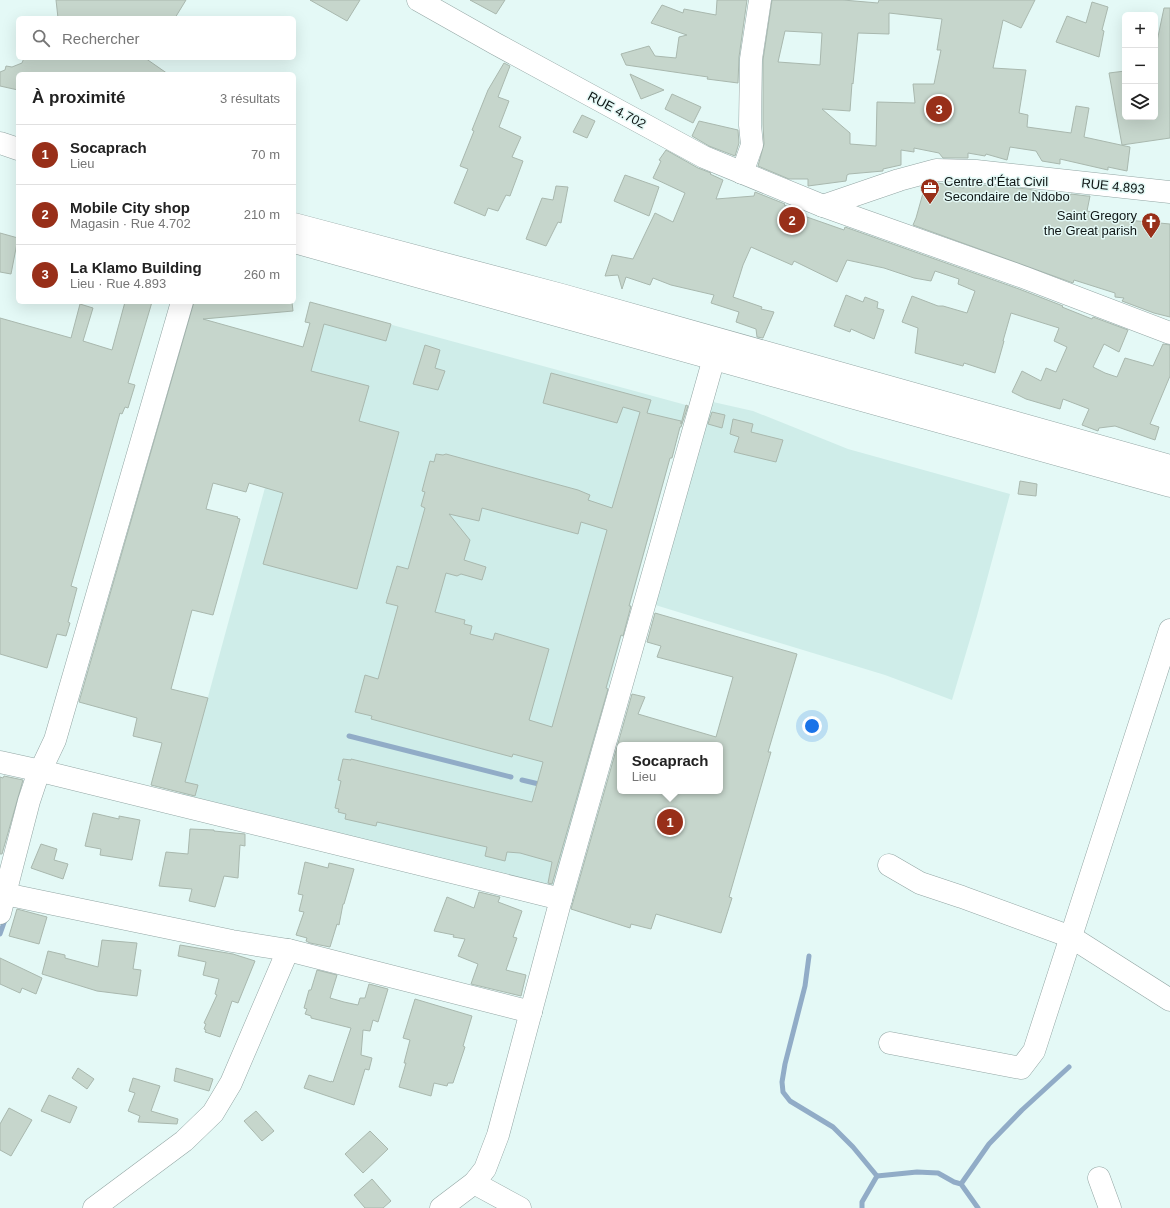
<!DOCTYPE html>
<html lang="fr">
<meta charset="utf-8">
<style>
:root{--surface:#fff;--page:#f2f2f2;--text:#222;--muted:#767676;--line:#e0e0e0;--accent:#982f19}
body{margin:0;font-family:Arial,sans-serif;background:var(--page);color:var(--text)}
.controls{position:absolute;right:12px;top:12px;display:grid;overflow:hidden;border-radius:6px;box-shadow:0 4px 16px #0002}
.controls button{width:36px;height:36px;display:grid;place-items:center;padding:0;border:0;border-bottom:1px solid var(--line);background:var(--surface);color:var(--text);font:20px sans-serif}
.you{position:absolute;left:812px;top:726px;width:14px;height:14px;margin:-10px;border:3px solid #fff;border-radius:50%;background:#1a73e8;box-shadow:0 0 0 6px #1a73e833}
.badge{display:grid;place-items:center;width:26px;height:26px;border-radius:50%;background:var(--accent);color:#fff;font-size:13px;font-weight:700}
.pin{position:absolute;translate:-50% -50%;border:2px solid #fff;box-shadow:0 1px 4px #0006}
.popup{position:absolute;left:617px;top:742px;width:106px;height:52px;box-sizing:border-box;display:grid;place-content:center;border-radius:6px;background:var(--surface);filter:drop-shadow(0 1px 3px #0005);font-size:13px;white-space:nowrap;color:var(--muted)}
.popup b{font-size:15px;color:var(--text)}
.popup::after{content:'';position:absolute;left:50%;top:100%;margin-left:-8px;border:8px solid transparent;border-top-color:var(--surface)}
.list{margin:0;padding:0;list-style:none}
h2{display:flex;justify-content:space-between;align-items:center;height:52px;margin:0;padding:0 16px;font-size:17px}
h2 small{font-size:13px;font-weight:400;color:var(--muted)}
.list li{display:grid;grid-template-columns:26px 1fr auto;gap:12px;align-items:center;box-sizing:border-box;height:60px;padding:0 16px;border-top:1px solid var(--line)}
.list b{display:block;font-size:15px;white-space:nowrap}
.list p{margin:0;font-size:13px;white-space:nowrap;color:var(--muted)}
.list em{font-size:13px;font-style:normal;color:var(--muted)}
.icon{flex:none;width:22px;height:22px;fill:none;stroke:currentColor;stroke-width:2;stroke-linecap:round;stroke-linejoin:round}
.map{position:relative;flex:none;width:1170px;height:1208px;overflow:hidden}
.search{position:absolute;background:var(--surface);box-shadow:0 4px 16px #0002;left:16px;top:16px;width:280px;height:44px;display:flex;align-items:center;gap:10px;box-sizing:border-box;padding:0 14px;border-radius:6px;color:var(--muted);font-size:15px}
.panel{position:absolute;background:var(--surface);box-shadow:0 4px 16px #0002;left:16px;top:72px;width:280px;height:232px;border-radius:6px}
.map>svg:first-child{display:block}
</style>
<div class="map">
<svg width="1170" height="1208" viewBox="0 0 1170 1208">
<rect width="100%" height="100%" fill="#e4f9f6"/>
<g fill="#cfede9">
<polygon points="315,304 686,405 672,458 670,458 554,887 181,796"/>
<polygon points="713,402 753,411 848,449 1010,494 977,616 952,700 885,675 652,604"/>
</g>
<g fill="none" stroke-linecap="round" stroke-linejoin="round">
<g stroke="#91acc7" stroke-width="5">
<polyline points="349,736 511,777"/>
<polyline points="522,780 543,785"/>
<polyline points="0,934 6,917"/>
<polyline points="809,956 805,986 785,1064 782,1082 783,1092 790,1101 833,1127 853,1147 877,1176"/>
<polyline points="877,1176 917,1172 938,1173 954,1182 961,1184 978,1208"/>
<polyline points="961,1184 989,1144 1022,1110 1069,1067"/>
<polyline points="862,1208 862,1202 877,1176"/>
</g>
</g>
<g fill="#c6d6cc" stroke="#a9b8ae" fill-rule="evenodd">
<polygon points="56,0 186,0 175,18 58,18"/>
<polygon points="310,0 360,0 347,21"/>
<polygon points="470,0 505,0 496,14"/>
<polygon points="717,0 747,0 739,57 738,83 707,79 708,77 626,65 621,54 649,46 655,56 676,58 679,37 687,35 651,23 662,5 683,13 684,9 716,15"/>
<path d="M772 0H843L878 3 879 0H1035L1021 28 1003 20 993 68 1026 70 1019 113 1028 115 1027 127 1071 133 1076 106 1089 108 1084 137 1130 147 1127 171 1108 167V170L1060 159V164L1042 161 1036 151 1010 147 1007 160 986 154 985 156 968 153V158H943L939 153 914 148V152L901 150V165L883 169V171L849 174 847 175 846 181 808 186V179H789L758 166 764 144 763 124V60ZM889 13 942 19 937 50H941L934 84H913L915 103 877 102 876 146 850 144V133L822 109 850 111 852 83 853 84 858 33 889 34ZM785 31 822 33 820 65 778 62Z"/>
<polygon points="1092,2 1108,7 1102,30 1104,31 1099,57 1056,42 1067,16 1086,23"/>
<polygon points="1164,8 1170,8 1170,138 1122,145 1109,73 1125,71 1125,117 1155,117 1155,51"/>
<polygon points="24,58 145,58 168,74 18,74 18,90 0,86 0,72 5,70 6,66 12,67 22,63"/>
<polygon points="504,63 510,66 498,97 509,101 499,127 521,137 512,157 523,161 510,196 506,195 498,211 488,208 485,216 454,203 468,169 460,166 474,131 472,130 488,90"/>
<polygon points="630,74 664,90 641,99"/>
<polygon points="672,94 701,107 693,123 665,109"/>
<polygon points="582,115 595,121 587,138 573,132"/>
<polygon points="699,121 738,130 739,143 735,156 709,146 692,136"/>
<polygon points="666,150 698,168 711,173 710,174 723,180 716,199 754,196 755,192 785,204 784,205 805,214 804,216 844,230 845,227 1019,289 1063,306 1062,307 1092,319 1093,317 1128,330 1119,352 1104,344 1093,367 1105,373 1117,377 1125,358 1153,366 1163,344 1170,345 1170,376 1150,424 1159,427 1155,440 1115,426 1099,428 1098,431 1082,425 1089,409 1063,399 1060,409 1026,399 1012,392 1022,371 1041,381 1046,368 1056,372 1067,347 1054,341 1059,328 1011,313 1003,341 1004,341 995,373 964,363 963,366 915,353 918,328 902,322 912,296 938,306 943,306 967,313 975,291 958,284 959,279 935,271 931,281 914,278 884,268 847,260 837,282 794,261 792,265 751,247 743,265 733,297 762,307 761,309 774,312 763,338 757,337 756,329 736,322 739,312 711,303 714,295 671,285 653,278 650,285 626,277 622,289 618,275 605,276 612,255 633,259 655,213 673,222 685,193 653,178 661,161 659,160"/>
<polygon points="625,175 659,187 649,216 614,201"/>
<polygon points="938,183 964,188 961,183 1028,189 1069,198 1071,194 1087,196 1090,196 1087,211 1127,220 1170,224 1170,317 1154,313 1122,301 1124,298 1115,297 1115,293 1074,280 1073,283 913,225 916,218 925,186"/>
<polygon points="556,186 568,187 561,223 558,222 546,246 526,239 542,198 553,200"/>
<polygon points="0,233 18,238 11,274 0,272"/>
<polygon points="846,295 863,302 865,297 878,302 877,308 884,310 874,339 851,329 850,332 834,326"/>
<polygon points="125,302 152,302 128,383 135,385 128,408 125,407 122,414 120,413 71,586 77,588 68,622 70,623 66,636 57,634 47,668 0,654 0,318 71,338 80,304 93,308 83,341 112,350"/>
<polygon points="194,302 292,302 293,311 203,319 303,347 310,323 305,322 310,302 391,324 386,341 324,324 311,371 369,386 359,421 399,432 357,589 263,564 283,493 249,483 246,492 213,483 206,509 238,517 237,518 240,519 213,615 192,610 171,689 208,698 185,782 198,785 195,796 151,785 162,743 133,736 137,718 79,702"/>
<polygon points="425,345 440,350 435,368 445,371 438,390 413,384"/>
<path d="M551 373 651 400 647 413 681 421V424L686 405 688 406 681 427H680L672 458H670L629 606H631L623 636 621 635 606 688 608 689 552 884 548 883 552 862 520 853 507 852 505 861 485 856 487 847 377 822 376 826 345 819 346 814 338 812 339 809 335 808 341 781 338 780 343 759 351 760V759L532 802 543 762 513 754 512 757 371 719 372 716 355 712 365 675 378 679 398 606 386 603 397 566 408 569 425 508 421 506 425 492 422 491 430 461 434 462 436 454 443 455 446 454 578 490 590 495 588 500 612 508 640 412 623 407 617 423 543 403ZM482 508 578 534 581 522 607 530 552 727 529 720 549 649 495 633 493 640 470 634 472 626 464 624 465 620 435 612 446 573 457 576 461 574 482 580 486 567 464 560 470 540 449 514 479 521Z"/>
<polygon points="712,412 725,415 722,428 708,424"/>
<polygon points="733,419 753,424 751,432 783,440 776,462 734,452 739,437 730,434"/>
<polygon points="1020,481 1037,484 1036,496 1018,494"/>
<path d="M655 613 797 654 768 752H771L729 897 732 898 721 933 656 914 651 929 631 924 630 928 571 909 632 694 645 697 638 714 716 737 733 677 657 657 661 646 647 642ZM620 745H720V791H620Z"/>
<polygon points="4,776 23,780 2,854 0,854 0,777 3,778"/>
<polygon points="93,813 119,819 119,816 140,820 132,860 100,855 101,849 85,846"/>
<polygon points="190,829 214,830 214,831 245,834 245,846 240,845 238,878 224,876 215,907 189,901 192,889 159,886 166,852 188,854"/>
<polygon points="41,844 57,849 54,860 68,864 63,879 31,868"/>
<polygon points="305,862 328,868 329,863 354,869 344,904 343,904 339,925 337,924 330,947 310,943 306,941 307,938 296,935 304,912 299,911 303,895 298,894"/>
<polygon points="479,892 500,897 498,902 522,911 513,937 517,938 506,970 526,975 521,996 471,984 478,964 458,956 465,939 453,937 454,935 434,931 447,897 474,908"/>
<polygon points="17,909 47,917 39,944 9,936"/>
<polygon points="102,940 137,943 133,969 141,970 137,996 97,991 42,974 48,951 65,955 65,958 98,967"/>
<polygon points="180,945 233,954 255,961 238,1003 232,1001 220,1037 205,1032 206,1030 204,1029 206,1024 204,1023 217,995 215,994 219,979 203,975 206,962 178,956"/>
<polygon points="0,958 42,978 36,994 22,988 20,993 0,984"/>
<polygon points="317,970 337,975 330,998 344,1002 358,1005 360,998 365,998 369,984 388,989 378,1022 373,1020 370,1031 363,1030 361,1055 372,1058 369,1070 365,1069 354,1105 304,1088 309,1075 331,1082 331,1081 333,1082 351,1028 311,1018 311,1016 305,1014 307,1009 304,1008 309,990 311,990"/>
<polygon points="415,999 472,1016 463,1046 465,1047 453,1083 448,1083 447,1086 434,1083 431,1096 399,1087 406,1063 404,1063 410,1040 403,1038"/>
<polygon points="78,1068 94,1079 87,1089 72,1078"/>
<polygon points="176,1068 213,1079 209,1091 174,1081"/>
<polygon points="133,1078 160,1086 151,1111 178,1119 177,1124 138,1122 140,1116 128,1111 135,1093 129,1091"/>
<polygon points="49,1095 77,1107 70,1123 41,1111"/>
<polygon points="9,1108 32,1120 11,1156 0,1150 0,1124"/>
<polygon points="256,1111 274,1131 262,1141 244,1121"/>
<polygon points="370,1131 388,1149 363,1173 345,1154"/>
<polygon points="372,1179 391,1201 383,1208 365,1208 354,1195"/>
</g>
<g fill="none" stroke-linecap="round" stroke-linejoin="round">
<g stroke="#93a6a4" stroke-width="23">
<g id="minor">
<polyline points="418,0 496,44 704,157 823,206 1023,277 1170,333"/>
<polyline points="742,173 752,145 750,125 751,59 760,0"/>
<polyline points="823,206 899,180 936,170 976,171 1170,192"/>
<polyline points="0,762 41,771 561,899 498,1135 485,1169 474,1183 441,1208"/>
<polyline points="889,865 920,883 962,897 1071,937 1170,1000"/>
<polyline points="5,894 232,941 288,950 531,1012"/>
<polyline points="561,899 714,358"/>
<polyline points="0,913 29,801 36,780 55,740 182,302"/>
<polyline points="890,1043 1021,1068 1034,1051 1170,630"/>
<polyline points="1099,1178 1110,1208"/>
<polyline points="474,1183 520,1208"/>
<polyline points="94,1208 184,1141 213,1113 231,1083 288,950"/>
</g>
</g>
<g stroke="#93a6a4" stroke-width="23">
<g id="highway">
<polyline points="0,143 18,149"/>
<polyline points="294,224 562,295 1170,466"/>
<polyline points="294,242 1170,486"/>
</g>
</g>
<use href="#minor" stroke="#fff" stroke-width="22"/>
<use href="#highway" stroke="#fff" stroke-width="22"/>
</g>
<defs>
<g id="office-pin" transform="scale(1)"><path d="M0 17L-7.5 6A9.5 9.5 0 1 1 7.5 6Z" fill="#982f19" stroke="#e4f9f6"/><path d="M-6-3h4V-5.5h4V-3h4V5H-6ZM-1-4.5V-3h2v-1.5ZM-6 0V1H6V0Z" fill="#fff"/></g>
<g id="church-pin" transform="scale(1)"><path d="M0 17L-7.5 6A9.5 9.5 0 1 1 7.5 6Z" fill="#982f19" stroke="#e4f9f6"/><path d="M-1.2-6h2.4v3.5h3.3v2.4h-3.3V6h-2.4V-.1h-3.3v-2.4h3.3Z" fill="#fff"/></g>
</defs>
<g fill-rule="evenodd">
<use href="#office-pin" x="930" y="188"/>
<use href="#church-pin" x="1151" y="222"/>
</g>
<g text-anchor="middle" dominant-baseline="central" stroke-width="3" stroke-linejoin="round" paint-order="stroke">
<g font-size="13" fill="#0f1615" stroke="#e4f9f6">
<text transform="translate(617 110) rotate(28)">RUE 4.702</text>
<text transform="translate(1113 186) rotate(6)">RUE 4.893</text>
</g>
<g font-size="13" fill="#0f1615" stroke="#e4f9f6" text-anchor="start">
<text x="944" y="181">Centre d’État Civil<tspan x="944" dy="15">Secondaire de Ndobo</tspan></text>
<text x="1137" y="215" text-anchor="end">Saint Gregory<tspan x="1137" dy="15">the Great parish</tspan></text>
</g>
</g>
</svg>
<div class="controls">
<button>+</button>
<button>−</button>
<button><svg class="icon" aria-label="layers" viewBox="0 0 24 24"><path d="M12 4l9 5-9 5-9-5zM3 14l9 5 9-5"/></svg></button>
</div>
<div class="you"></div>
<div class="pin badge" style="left:670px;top:822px">1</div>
<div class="popup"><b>Socaprach</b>Lieu</div>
<div class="pin badge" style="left:792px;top:220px">2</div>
<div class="pin badge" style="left:939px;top:109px">3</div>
<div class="search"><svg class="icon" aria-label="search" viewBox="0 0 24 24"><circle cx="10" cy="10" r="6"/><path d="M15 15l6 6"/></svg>Rechercher</div>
<section class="panel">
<h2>À proximité<small>3 résultats</small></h2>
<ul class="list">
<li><span class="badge">1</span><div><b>Socaprach</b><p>Lieu</p></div><em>70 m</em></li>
<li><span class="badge">2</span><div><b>Mobile City shop</b><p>Magasin · Rue 4.702</p></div><em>210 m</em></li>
<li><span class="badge">3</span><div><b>La Klamo Building</b><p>Lieu · Rue 4.893</p></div><em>260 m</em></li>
</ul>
</section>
</div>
